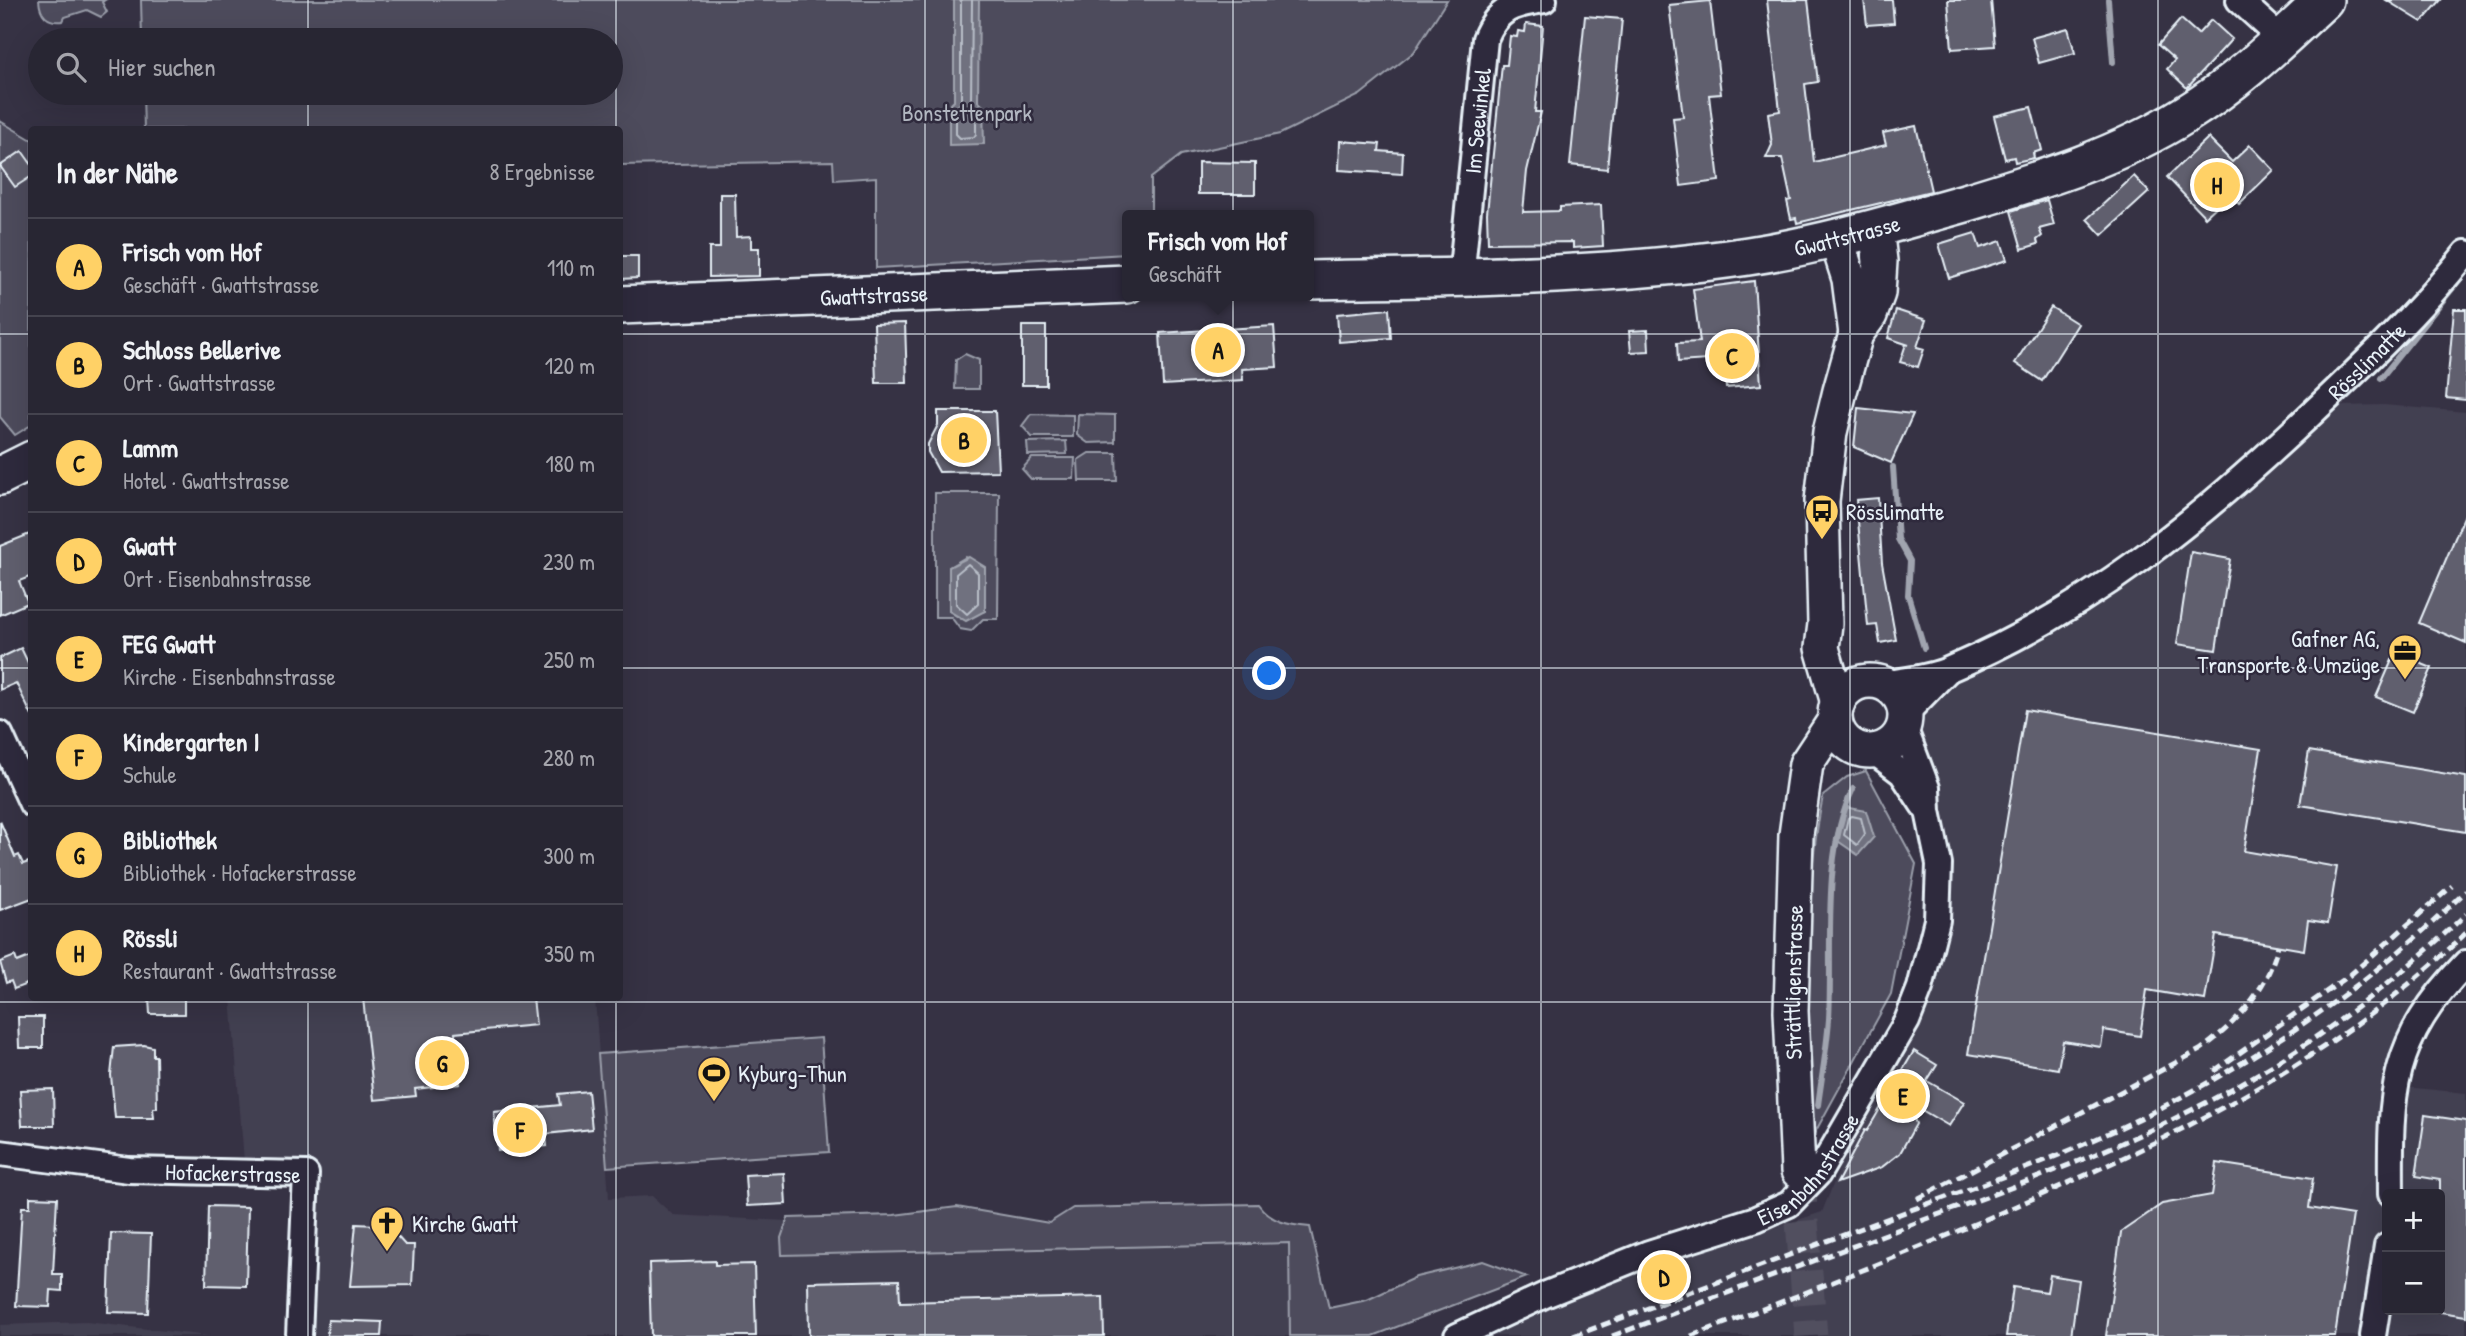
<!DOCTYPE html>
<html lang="de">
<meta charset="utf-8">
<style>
:root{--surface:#282633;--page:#34323f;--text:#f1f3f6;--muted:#a5a5ac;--line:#44434e;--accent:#ffd166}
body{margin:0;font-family:"Patrick Hand",sans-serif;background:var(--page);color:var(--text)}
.controls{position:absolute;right:21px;bottom:21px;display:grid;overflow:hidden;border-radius:7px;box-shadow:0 7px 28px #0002}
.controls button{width:63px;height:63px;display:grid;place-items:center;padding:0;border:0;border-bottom:2px solid var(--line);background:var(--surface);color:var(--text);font:35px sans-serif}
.you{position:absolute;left:1270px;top:674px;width:24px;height:24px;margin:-18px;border:5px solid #fff;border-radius:50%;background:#1a73e8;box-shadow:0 0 0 10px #1a73e833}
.badge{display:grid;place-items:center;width:46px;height:46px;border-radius:50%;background:var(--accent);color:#111;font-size:23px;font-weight:700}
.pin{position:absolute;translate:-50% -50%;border:4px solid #fff;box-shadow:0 2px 7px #0006}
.popup{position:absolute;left:1122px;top:210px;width:192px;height:91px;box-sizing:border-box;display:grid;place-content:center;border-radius:7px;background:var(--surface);filter:drop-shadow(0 2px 5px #0005);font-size:23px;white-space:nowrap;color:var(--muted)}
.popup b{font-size:26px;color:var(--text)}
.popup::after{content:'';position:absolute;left:50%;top:100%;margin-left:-14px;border:14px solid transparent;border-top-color:var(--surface)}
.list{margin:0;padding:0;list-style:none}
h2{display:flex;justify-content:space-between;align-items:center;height:91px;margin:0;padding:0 28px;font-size:30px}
h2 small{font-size:23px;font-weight:400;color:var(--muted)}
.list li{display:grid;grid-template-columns:46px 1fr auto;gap:21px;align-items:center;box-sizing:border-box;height:98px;padding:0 28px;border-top:2px solid var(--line)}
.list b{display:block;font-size:26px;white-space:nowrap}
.list p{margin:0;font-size:23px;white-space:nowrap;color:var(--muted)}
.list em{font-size:23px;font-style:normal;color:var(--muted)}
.icon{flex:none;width:38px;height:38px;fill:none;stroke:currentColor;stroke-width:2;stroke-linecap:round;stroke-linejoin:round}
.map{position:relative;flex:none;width:2466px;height:1336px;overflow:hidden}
.search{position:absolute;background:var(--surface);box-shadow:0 7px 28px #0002;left:28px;top:28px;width:595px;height:77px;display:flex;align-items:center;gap:18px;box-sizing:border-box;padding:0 24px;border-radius:38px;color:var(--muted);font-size:26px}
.panel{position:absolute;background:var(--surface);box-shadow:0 7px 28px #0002;left:28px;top:126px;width:595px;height:875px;border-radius:7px}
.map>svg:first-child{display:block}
</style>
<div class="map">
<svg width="2466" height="1336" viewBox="0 0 2466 1336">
<rect width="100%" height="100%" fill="#363244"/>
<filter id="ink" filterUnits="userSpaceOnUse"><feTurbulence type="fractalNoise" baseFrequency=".0143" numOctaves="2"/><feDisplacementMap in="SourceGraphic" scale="14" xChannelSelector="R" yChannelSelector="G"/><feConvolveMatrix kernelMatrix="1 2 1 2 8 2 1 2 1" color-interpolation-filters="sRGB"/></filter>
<g filter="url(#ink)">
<g fill="#433f51" fill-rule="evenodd">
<path d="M2384 405 2466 412V948L2423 995 2403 1026 2383 1077 2394 1086 2466 1093V1336H1479L1554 1301 1822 1212 1948 901 1919 735 1922 714 1954 679 2042 637 2198 532 2340 406ZM2387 1194H2440V1310H2387Z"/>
<polygon points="231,998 595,998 609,1198 652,1196 673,1215 787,1221 781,1238 782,1255 1290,1243 1289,1336 299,1336 306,1174 245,1174"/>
<polygon points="86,1322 209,1336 0,1336 0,1325"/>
</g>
<g fill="#4d4b5c" stroke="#9a9eaa" stroke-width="2" fill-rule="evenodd">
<path d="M39 0H105L102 2 107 12 101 17 87 10 65 17 63 21C47 23 40 15 39 0Z"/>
<polygon points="141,0 1447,0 1414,52 1360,95 1280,134 1181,155 1151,178 1151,215 1127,215 1127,254 876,268 876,177 834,180 833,161 620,165 620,130 144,129 143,93 611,93 611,40 142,40"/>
<polygon points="0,121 32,140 31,425 15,435 0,417"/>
<polygon points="965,354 979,360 979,389 955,389 956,360"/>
<polygon points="1031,414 1073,415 1073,437 1032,437 1022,426"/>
<polygon points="1078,414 1115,415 1115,442 1088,443 1077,435"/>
<polygon points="1066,441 1067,454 1028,455 1027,442"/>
<polygon points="1089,453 1116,453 1117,481 1079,481 1078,460"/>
<polygon points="1032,458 1075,458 1074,479 1031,479 1022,469"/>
<path d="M935 493H999L998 619H983L971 631 960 629 951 617H935ZM966 557 982 566 985 611 961 619 949 611V567Z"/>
<path d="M1866 771 1916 864 1891 994 1812 1138C1805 1024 1801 907 1823 796L1847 777Z"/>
<polygon points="821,1038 829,1152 607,1167 598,1054"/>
<path d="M1258 1204C1271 1222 1288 1225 1310 1227L1329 1308 1367 1300 1416 1277 1483 1261 1527 1277 1373 1336H1290L1289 1243 782 1255 781 1238 788 1218 894 1215 957 1207 1049 1223 1073 1208Z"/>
</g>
<g fill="#70717f" stroke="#a0a4af" stroke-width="2">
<polygon points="954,0 979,0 978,101 983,106 984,144 949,145 949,106 954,101"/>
<polygon points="969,557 985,567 985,611 966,621 949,611 949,567"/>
<polygon points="1844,807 1866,811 1874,837 1858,855 1835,839"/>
</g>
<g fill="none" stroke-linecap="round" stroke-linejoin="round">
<g stroke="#b8bec8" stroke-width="2">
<polyline points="961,0 961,101 956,110 956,134 960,138 974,137 976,134 976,110 971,101 972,0"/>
<polygon points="968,564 978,573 978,604 967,614 956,604 956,574"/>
<polygon points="1852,816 1861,818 1865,834 1857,845 1844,835 1848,818"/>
</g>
<g stroke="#a0a4af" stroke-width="6">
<polyline points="2108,0 2113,62"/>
<polyline points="2381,378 2465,273"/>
<polyline points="1893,467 1898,539 1910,561 1908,595 1924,648"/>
<path d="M1818 1105C1822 1076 1827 1047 1829 1019 1833 946 1821 855 1853 789"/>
</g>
</g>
<g fill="#605e6e" stroke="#e8f1f8" stroke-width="2">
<polygon points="1767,0 1808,0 1818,82 1805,84 1814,162 1886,145 1883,133 1916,126 1931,191 1797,223 1796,218 1791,219 1787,201 1791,200 1782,158 1766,158 1772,145 1768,113 1780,111"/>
<polygon points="1864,0 1892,0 1894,23 1867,25"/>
<polygon points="1948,0 1991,0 1995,46 1952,49"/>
<polygon points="2386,0 2441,0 2422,22"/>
<polygon points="1710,1 1721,94 1709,95 1719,181 1681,186 1673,118 1683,117 1669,5"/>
<polygon points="1585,16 1622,19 1607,169 1570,165"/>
<polygon points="2181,19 2198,34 2211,20 2232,39 2187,88 2167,69 2175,60 2158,45"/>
<polygon points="1526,24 1543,26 1535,112 1541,112 1527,171 1523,212 1560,211 1560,207 1601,205 1603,246 1573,248 1573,242 1488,243 1487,213 1502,65 1507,65 1510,36 1517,37 1518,31 1525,32"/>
<polygon points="2068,28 2075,53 2039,63 2032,38"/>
<polygon points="2031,107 2042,150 2033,153 2034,158 2015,162 2014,157 2005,159 1994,116"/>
<polygon points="2208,138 2232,162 2250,145 2274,170 2239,204 2230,194 2205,217 2167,177"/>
<polygon points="1340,141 1380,144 1379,151 1403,153 1402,174 1339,170"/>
<polygon points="22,151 32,165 32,176 15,187 0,166"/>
<polygon points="1198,162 1255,163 1255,194 1198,194"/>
<polygon points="2134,176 2149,192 2102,235 2087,219"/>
<polygon points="720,194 735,194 736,237 751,236 751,248 759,248 759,276 709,277 709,248 720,248"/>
<polygon points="2047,200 2054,225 2039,229 2042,236 2037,240 2038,244 2022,249 2011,211"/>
<polygon points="1975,233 1980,248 2001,241 2007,260 1949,278 1939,244"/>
<polygon points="620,256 638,256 638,278 620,279"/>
<polygon points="1754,281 1761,385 1726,388 1723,359 1678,362 1677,343 1700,342 1693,289"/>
<polygon points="2051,307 2078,324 2042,381 2015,363"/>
<polygon points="1389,309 1391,338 1339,342 1337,314"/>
<polygon points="2454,309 2466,309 2466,400 2446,398"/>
<polygon points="1896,310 1926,320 1917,347 1924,349 1918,367 1900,362 1906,344 1909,345 1888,338"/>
<polygon points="905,323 907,383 876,383 874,324"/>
<rect x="1022" y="326" width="24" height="59"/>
<polygon points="1274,326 1277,367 1242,369 1243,380 1163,385 1160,333"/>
<polygon points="1648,330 1649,351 1631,352 1629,331"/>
<polygon points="1858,408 1913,414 1891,463 1854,447"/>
<polygon points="938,411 995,411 998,471 939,472 928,452 928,444 938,425"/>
<polygon points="1878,498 1882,563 1896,640 1880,643 1877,625 1868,626 1856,500"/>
<polygon points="2466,512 2466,643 2419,623"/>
<polygon points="32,533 32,576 19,581 28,603 0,615 0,546"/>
<polygon points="2191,552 2230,559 2216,650 2177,644"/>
<polygon points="21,648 32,671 32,716 16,683 0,690 0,658"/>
<polygon points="2395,653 2432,668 2413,712 2376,697"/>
<polygon points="2025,710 2261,749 2244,851 2337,867 2328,923 2308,920 2304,950 2216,935 2205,1000 2147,990 2140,1036 2104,1030 2101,1047 2063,1041 2058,1069 1968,1054"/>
<polygon points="2309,751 2466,777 2466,832 2300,805"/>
<polygon points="0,821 15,857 19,855 23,864 32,861 32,898 0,910"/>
<polygon points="15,956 17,962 32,956 32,982 14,989 11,981 6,983 0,962"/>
<polygon points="149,998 184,998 184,1014 150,1014"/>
<polygon points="363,998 533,998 536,1025 455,1033 460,1084 415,1089 416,1096 374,1100"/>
<polygon points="18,1017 43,1017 43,1048 19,1048"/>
<polygon points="144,1045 153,1047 153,1056 156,1056 157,1108 153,1108 154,1118 115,1118 111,1075 114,1047"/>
<polygon points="1914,1051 1937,1065 1927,1081 1964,1102 1949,1126 1908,1102 1916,1124 1900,1153 1882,1167 1837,1183 1865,1130 1867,1131"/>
<polygon points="53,1089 54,1126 22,1126 20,1090"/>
<polygon points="588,1091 592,1129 546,1134 547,1146 498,1151 494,1112 560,1105 558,1094"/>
<polygon points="2425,1115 2466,1121 2466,1316 2440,1312 2440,1180 2416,1176"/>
<polygon points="2217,1163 2313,1178 2309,1208 2353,1215 2335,1336 2106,1336 2121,1232 2162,1204 2212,1195"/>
<polygon points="784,1173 786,1204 747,1206 745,1175"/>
<polygon points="30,1197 57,1198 53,1274 62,1274 62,1291 51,1290 50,1307 16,1306 22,1207 30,1207"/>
<polygon points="208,1206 248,1207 246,1286 206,1285"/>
<polygon points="356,1224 396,1226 396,1235 405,1245 414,1245 412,1285 350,1286"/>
<polygon points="111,1233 151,1234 148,1313 108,1312"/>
<polygon points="1681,1260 1687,1276 1675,1281 1677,1285 1651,1295 1643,1275"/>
<polygon points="715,1261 715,1265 754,1264 756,1336 651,1336 649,1263"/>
<polygon points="2050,1275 2079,1280 2071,1336 2006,1336 2013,1287 2047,1292"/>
<polygon points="899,1280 900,1302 1103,1297 1104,1336 809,1336 808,1282"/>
<polygon points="328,1320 382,1322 381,1336 327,1336"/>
</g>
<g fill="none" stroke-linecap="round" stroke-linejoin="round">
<polyline stroke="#514f5f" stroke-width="33" stroke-dasharray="33 17" stroke-linecap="butt" points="1798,1171 1811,1336"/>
<g stroke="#e8f1f8" stroke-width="30">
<g id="street">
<polyline points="2239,0 2282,39"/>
<path id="s1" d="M1461 279 1485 39C1497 9 1513 4 1544 0"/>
<path id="s2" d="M1883 684C1904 680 1931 678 1950 669 2089 610 2199 520 2308 417 2363 365 2419 312 2466 253"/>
<polyline points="1905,714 1947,671"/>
<polyline points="0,734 32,804"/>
<polyline points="1873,751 1902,773 1923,805"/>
<path id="s3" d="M0 1153 129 1170 306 1174 299 1336"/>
<path d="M2391 1194C2390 1092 2390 1041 2466 963"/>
<path id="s4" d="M1457 1336 1547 1294 1649 1253 1756 1219 1789 1204 1818 1174 1907 1021 1920 988 1937 920 1939 864 1928 811 1927 788 1904 727"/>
<polyline points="2373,1336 2387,1246"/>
</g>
</g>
<g stroke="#e8f1f8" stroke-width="38">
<g id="secondary">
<polyline points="1836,238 1849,279 1856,334"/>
<circle cx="1870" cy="716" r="35"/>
<polyline points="1838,703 1822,648 1825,624 1822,501 1830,432 1840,391 1856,334 1870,315 1878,293 1880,261 1876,228"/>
<path id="s5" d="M1798 1171 1791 1011 1796 835 1806 764 1835 720"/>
</g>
</g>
<g stroke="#e8f1f8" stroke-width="42">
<g id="primary">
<path id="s6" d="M1309 280C1456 277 1602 278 1748 256 1822 245 1894 223 1965 203 2041 180 2118 157 2186 114 2237 83 2281 40 2324 0"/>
<path id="s7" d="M620 305 1127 284"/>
<polyline points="0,476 32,460"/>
</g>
</g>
<use href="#street" stroke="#2f2a3d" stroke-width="24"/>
<use href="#secondary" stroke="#2f2a3d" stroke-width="33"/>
<use href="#primary" stroke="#2f2a3d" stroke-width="37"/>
<g stroke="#e8f1f8" stroke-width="5" stroke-dasharray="10 5" stroke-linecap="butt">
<polyline points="2214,1071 2350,975 2452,886"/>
<path d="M1917 1199 2200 1050C2234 1026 2269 988 2278 945"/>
<path d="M1573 1336C1676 1298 1778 1259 1881 1221 1950 1195 2022 1172 2089 1142 2229 1080 2356 998 2466 891"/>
<path d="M1612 1336C1715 1298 1818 1259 1921 1221 2032 1180 2144 1140 2247 1080 2327 1035 2399 977 2466 914"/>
<path d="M1691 1336C1812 1291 1932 1244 2050 1191 2202 1124 2345 1050 2466 933"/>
</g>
</g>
</g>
<path fill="none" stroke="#e8f1f8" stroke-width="2" stroke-opacity="0.55" d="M308 0V40M616 0V130M925 0V1336M1233 0V1336M1541 0V1336M1850 0V1336M2158 0V1336M308 93V130M0 334H32M620 334H2466M0 668H32M620 668H2466M308 998V1336M616 998V1336M0 1002H2466"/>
<defs>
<g id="bus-pin" transform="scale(1.75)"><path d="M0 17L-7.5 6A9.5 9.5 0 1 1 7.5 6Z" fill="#ffd166" stroke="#2f2a3d"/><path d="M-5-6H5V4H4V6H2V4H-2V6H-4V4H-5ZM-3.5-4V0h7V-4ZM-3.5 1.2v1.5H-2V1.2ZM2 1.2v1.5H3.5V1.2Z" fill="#111"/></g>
<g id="office-pin" transform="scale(1.75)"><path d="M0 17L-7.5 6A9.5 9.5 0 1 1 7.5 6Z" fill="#ffd166" stroke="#2f2a3d"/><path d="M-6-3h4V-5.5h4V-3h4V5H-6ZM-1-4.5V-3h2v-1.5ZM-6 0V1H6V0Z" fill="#111"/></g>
<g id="stadium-pin" transform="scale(1.75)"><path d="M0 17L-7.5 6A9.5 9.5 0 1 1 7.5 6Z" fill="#ffd166" stroke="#2f2a3d"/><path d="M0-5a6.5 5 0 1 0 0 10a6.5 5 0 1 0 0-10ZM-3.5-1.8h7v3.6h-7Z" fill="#111"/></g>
<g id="church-pin" transform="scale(1.75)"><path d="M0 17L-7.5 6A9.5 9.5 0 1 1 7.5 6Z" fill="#ffd166" stroke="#2f2a3d"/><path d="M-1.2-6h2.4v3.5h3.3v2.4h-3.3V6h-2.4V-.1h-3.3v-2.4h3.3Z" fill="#111"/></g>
</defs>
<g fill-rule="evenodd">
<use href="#bus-pin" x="1822" y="511"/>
<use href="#office-pin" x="2405" y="651"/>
<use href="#stadium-pin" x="714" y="1073"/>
<use href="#church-pin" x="387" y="1223"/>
</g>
<g text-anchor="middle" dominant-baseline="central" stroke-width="5" stroke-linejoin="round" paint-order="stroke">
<g font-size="23" fill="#b2b7c1" stroke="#2f2a3d">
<text x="967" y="112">Bonstettenpark</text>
</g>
<g font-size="23" fill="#e8f1f8" stroke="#2f2a3d">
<text stroke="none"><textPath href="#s1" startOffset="159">Im Seewinkel</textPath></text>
<text stroke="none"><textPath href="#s6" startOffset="541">Gwattstrasse</textPath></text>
<text stroke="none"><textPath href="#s7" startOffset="254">Gwattstrasse</textPath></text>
<text stroke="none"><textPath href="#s2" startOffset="590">Rösslimatte</textPath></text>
<text stroke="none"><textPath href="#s5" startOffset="189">Strättligenstrasse</textPath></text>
<text stroke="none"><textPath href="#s4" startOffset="396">Eisenbahnstrasse</textPath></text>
<text stroke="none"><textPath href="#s3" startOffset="234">Hofackerstrasse</textPath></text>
</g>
<g font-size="23" fill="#e8f1f8" stroke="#2f2a3d" text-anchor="start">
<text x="1846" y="511">Rösslimatte</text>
<text x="2380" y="638" text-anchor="end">Gafner AG,<tspan x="2380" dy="26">Transporte &amp; Umzüge</tspan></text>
<text x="738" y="1073">Kyburg-Thun</text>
<text x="412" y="1223">Kirche Gwatt</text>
</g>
</g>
</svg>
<div class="controls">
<button>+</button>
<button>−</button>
</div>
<div class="you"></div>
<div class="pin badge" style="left:1218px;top:350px">A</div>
<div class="popup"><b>Frisch vom Hof</b>Geschäft</div>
<div class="pin badge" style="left:964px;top:440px">B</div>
<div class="pin badge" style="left:1732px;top:356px">C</div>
<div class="pin badge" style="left:1664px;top:1277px">D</div>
<div class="pin badge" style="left:1903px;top:1096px">E</div>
<div class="pin badge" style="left:520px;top:1130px">F</div>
<div class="pin badge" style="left:442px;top:1063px">G</div>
<div class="pin badge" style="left:2217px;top:185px">H</div>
<div class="search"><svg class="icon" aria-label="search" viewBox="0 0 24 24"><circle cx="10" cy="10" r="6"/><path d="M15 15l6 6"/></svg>Hier suchen</div>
<section class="panel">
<h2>In der Nähe<small>8 Ergebnisse</small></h2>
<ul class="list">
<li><span class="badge">A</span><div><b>Frisch vom Hof</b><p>Geschäft · Gwattstrasse</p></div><em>110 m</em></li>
<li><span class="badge">B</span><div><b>Schloss Bellerive</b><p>Ort · Gwattstrasse</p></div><em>120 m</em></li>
<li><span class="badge">C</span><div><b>Lamm</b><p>Hotel · Gwattstrasse</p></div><em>180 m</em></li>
<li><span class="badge">D</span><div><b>Gwatt</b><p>Ort · Eisenbahnstrasse</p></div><em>230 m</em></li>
<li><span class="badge">E</span><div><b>FEG Gwatt</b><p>Kirche · Eisenbahnstrasse</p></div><em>250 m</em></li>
<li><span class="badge">F</span><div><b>Kindergarten I</b><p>Schule</p></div><em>280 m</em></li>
<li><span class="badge">G</span><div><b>Bibliothek</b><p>Bibliothek · Hofackerstrasse</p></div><em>300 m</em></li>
<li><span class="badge">H</span><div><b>Rössli</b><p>Restaurant · Gwattstrasse</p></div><em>350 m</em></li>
</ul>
</section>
</div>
